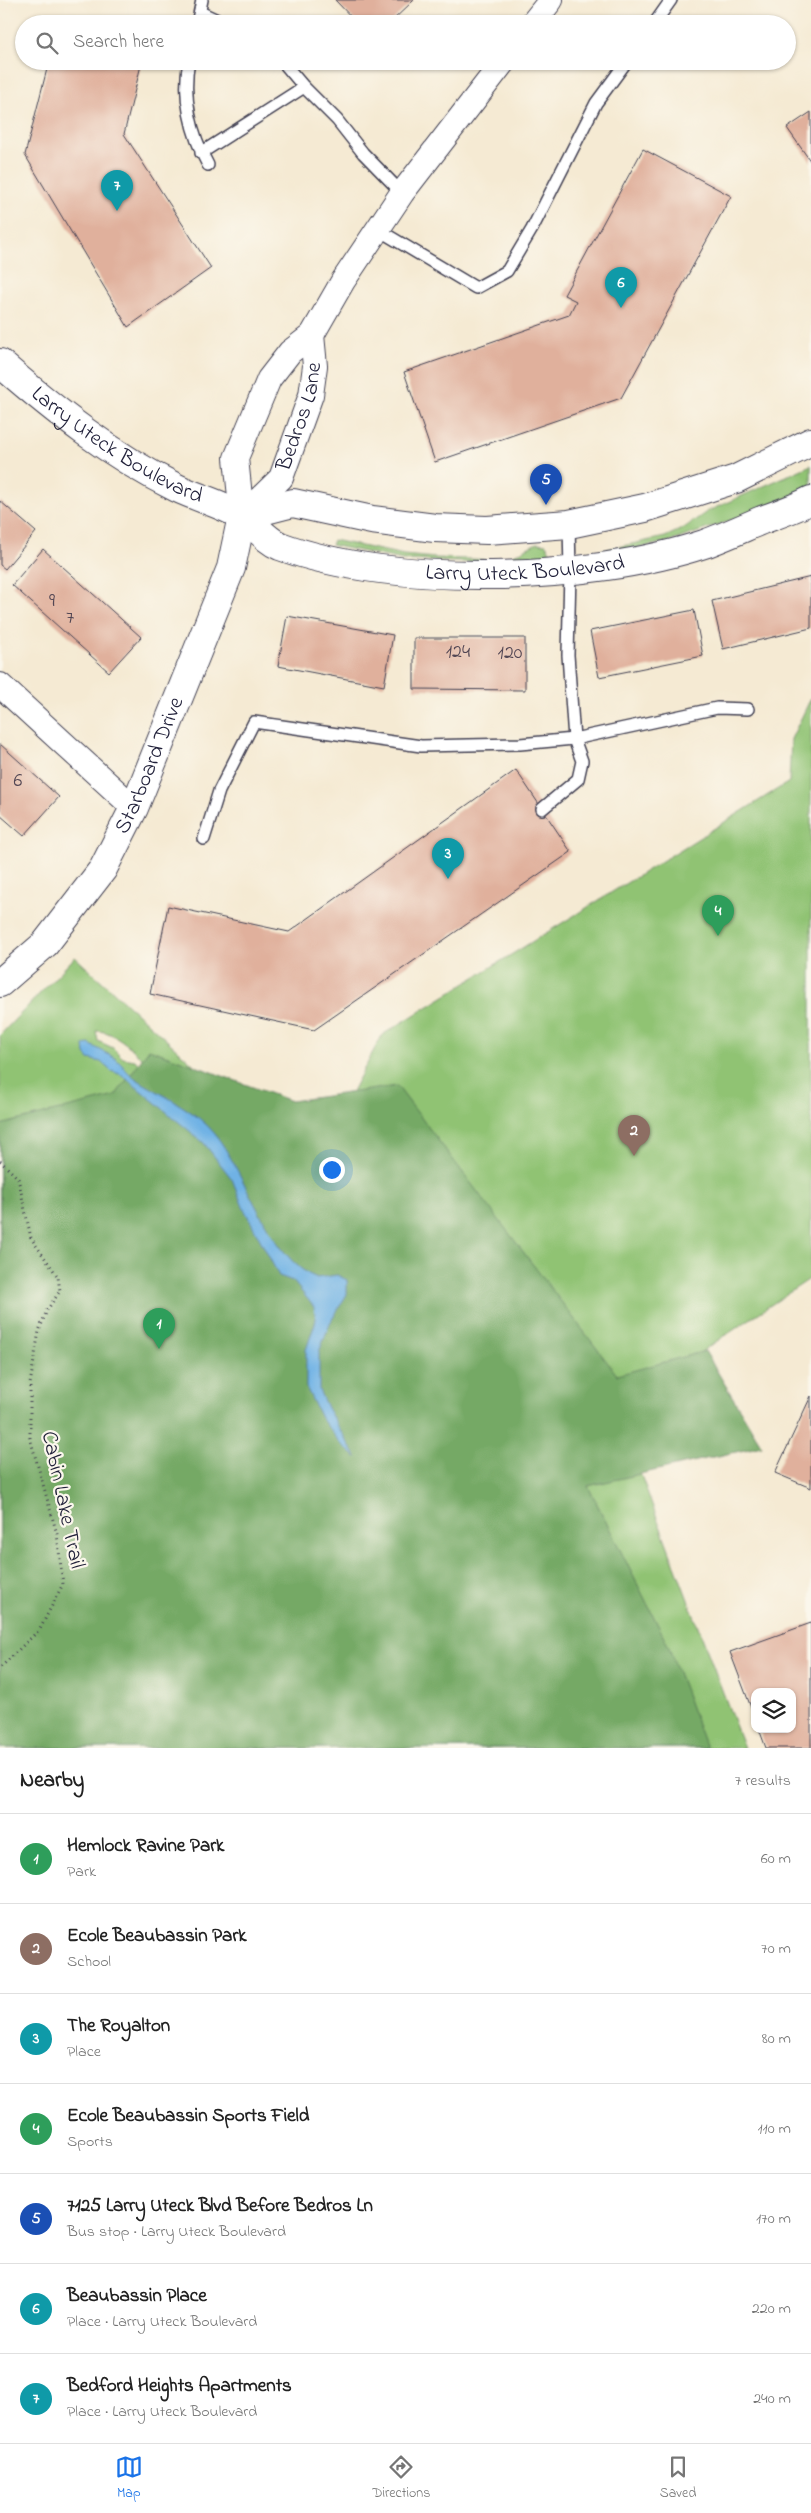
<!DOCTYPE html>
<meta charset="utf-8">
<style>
:root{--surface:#fff;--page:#f6f6f6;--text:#222;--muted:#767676;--line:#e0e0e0;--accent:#1a73e8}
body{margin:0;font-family:"Indie Flower",sans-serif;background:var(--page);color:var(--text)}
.controls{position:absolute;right:15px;bottom:15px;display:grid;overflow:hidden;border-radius:10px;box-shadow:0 1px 4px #0004}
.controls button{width:45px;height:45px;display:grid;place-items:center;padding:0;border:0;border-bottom:1px solid var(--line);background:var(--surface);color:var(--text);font:25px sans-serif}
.you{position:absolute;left:331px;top:1169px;width:18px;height:18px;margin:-12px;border:4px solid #fff;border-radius:50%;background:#1a73e8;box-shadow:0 0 0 8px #1a73e833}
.badge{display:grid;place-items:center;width:32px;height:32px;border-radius:50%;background:var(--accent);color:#fff;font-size:16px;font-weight:700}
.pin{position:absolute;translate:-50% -41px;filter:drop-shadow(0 1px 2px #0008)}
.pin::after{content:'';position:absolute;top:26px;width:18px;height:15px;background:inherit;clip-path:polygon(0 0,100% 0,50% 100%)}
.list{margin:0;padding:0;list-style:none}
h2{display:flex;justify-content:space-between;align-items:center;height:65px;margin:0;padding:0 20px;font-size:21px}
h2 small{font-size:16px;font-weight:400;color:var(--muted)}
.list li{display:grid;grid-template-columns:32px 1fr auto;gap:15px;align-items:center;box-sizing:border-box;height:90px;padding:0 20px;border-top:1px solid var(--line)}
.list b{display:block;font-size:19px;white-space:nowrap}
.list p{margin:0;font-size:16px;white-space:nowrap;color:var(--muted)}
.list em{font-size:16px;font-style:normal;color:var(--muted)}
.icon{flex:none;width:28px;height:28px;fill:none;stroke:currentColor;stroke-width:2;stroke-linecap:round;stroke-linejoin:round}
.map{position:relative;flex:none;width:811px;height:1748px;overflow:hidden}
.search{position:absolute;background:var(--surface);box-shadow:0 1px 4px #0004;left:15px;right:15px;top:15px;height:55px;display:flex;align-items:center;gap:12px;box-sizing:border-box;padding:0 18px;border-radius:28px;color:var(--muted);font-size:19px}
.sheet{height:695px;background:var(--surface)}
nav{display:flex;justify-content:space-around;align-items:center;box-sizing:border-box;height:70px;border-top:1px solid var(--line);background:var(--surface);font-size:14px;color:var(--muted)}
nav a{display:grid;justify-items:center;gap:2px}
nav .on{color:var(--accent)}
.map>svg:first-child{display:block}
</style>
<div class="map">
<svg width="811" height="1748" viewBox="0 0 811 1748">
<rect width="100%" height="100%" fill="#fbf7ec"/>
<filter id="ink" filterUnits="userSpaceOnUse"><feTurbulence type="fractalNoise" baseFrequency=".02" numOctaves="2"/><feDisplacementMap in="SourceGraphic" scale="10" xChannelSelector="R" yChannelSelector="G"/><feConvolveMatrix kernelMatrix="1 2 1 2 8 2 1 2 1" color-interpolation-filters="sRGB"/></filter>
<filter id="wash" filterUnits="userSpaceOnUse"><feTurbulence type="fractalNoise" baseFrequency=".0096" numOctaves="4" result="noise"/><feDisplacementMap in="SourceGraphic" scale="20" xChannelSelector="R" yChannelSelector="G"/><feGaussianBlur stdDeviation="1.12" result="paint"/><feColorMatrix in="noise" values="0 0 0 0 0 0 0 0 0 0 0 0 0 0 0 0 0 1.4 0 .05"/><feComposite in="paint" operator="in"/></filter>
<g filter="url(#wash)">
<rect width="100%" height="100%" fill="#f5ead3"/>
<g fill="#90c373" stroke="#597257" fill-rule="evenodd">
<polygon points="811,465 811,487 775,505 672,541 595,557 594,552 665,537 684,528 708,511"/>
<path d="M333 540 404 555 435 558 504 560 537 543 546 544C551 552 552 557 548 565L403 560 331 545Z"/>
<path d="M811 698V1278L616 1409 744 1748H0V1035L75 957 310 1170 382 1035 789 782 791 739ZM96 1031C117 1031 135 1052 149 1065L147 1073 135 1060 123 1058 113 1048 98 1041Z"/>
</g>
<polygon fill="#74a965" stroke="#4b6650" points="149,1049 291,1101 397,1086 617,1375 705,1351 762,1446 588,1486 668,1645 706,1748 0,1748 0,1125 115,1096"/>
<path fill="#70b2e5" stroke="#496a90" d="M89 1044C98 1049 107 1053 116 1059 123 1065 127 1073 135 1078 161 1095 196 1110 215 1134 246 1173 270 1260 317 1278L337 1275 347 1280V1294L330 1323 319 1352V1390L327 1408 357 1458 341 1444 321 1418 306 1387V1350L316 1320 314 1307 293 1281 279 1276 243 1207 232 1179 203 1142 122 1075 111 1071 101 1062 89 1059 85 1054 84 1045Z"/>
<g id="blocks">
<g fill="#e0b09c">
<polygon points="335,0 414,0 389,24 358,24"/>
<polygon points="60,18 74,24 58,24"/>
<polygon points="49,61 142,61 124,134 211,268 128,327 25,155"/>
<polygon points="811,112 811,162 787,128"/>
<polygon points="643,149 731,196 621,398 435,462 404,372 569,315 576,301 564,295"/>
<polygon points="0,501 36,532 5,569 0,565"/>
<polygon points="43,549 141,637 109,672 12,585"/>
<polygon points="811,577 811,628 723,649 712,601"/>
<polygon points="694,610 703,656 599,677 590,631"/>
<polygon points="287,616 393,635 384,686 278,666"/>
<polygon points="414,638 525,638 525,690 414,689"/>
<polygon points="0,744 59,797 24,836 0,815"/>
<polygon points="516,770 571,852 314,1030 150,994 168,906 289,932"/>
<polygon points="811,1396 811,1488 775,1473"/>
<polygon points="811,1623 811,1748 766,1748 759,1729 792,1729 792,1692 755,1692 755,1718 730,1652"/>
</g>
</g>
</g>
<g filter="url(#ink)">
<use href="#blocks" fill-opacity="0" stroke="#424052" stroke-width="1"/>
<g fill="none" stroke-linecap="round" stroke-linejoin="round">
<g stroke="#424052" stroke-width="14">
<g id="lane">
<polyline points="200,12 226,24"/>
<polyline points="197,24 202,0"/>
<polyline points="654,24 671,0"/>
<path d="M189 61C182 96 191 134 208 165"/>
<polyline points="282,61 304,87 337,120 363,153 402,193"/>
<polyline points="201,153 304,87"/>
<polyline points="377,229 476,288 507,271 532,229 596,103 627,61"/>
<polyline points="542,809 578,779 582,761 574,739 568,655 570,572 569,524"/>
<polyline points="204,839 219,791 254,722 421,746 520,744 574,739 717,708 748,709"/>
</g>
</g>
<g stroke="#424052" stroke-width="26">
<g id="street">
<polyline points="532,24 551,0"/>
<polyline points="242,516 236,458 269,379 290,352 312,335 343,281 402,193 504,61"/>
<path id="s1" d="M242 516 281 478 311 395 315 366 312 335"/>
<polyline points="0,685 134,808"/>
</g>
</g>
<g stroke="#424052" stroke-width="30">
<g id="secondary">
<path id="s2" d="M0 363C54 410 112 456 177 488 198 498 222 504 242 516 255 524 265 540 280 546 394 588 590 582 704 544 724 537 743 528 762 520 778 514 796 508 811 500"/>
<polyline points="242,516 293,503 372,520 435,528 487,530 569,524 645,508 736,479 811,442"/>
<path id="s3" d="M0 983 45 944 103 869 134 808 231 568 242 516"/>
</g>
</g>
<polyline stroke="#424052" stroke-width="3" stroke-dasharray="1 4" stroke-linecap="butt" points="0,1161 18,1178 31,1238 58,1277 60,1291 47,1310 39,1331 30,1384 30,1438 57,1534 63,1584 40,1629 0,1668"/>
<use href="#lane" stroke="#fff" stroke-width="11"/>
<use href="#street" stroke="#fff" stroke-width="24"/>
<use href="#secondary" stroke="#fff" stroke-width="28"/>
</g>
</g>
<g text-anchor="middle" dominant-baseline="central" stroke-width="4.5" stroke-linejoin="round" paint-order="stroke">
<g font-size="20" fill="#524653">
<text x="52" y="601">9</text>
<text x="70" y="618">7</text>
<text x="458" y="652">124</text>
<text x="510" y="653">120</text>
<text x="18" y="781">6</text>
</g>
<g font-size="22" fill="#22223b" stroke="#fbf7ec">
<text stroke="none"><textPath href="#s1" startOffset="119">Bedros Lane</textPath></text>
<text stroke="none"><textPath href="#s2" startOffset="144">Larry Uteck Boulevard</textPath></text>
<text stroke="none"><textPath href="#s2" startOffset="585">Larry Uteck Boulevard</textPath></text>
<text stroke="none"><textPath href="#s3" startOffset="268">Starboard Drive</textPath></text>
<text transform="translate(62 1500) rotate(78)">Cabin Lake Trail</text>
</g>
</g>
</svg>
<div class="controls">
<button><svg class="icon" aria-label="layers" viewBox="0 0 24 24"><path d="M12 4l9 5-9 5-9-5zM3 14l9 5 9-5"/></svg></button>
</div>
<div class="you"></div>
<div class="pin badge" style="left:159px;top:1349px;background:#2e9e5b">1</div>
<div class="pin badge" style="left:634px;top:1156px;background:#8d6e63">2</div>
<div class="pin badge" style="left:448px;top:879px;background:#0f9aa8">3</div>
<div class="pin badge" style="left:718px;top:936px;background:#2e9e5b">4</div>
<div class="pin badge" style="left:546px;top:505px;background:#1a4fb4">5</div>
<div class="pin badge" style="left:621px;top:308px;background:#0f9aa8">6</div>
<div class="pin badge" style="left:117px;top:211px;background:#0f9aa8">7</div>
<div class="search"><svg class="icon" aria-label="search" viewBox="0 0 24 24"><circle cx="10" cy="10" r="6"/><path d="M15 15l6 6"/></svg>Search here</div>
</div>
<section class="sheet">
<h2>Nearby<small>7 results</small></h2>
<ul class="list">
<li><span class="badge" style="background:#2e9e5b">1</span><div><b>Hemlock Ravine Park</b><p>Park</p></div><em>60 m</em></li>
<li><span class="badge" style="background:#8d6e63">2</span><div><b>Ecole Beaubassin Park</b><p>School</p></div><em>70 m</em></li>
<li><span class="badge" style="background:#0f9aa8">3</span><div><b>The Royalton</b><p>Place</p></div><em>80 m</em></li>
<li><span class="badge" style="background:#2e9e5b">4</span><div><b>Ecole Beaubassin Sports Field</b><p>Sports</p></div><em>110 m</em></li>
<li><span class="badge" style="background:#1a4fb4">5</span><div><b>7125 Larry Uteck Blvd Before Bedros Ln</b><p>Bus stop · Larry Uteck Boulevard</p></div><em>170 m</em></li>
<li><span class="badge" style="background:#0f9aa8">6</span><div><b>Beaubassin Place</b><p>Place · Larry Uteck Boulevard</p></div><em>220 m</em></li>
<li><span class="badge" style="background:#0f9aa8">7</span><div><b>Bedford Heights Apartments</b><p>Place · Larry Uteck Boulevard</p></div><em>240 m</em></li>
</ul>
</section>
<nav>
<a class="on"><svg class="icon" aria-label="map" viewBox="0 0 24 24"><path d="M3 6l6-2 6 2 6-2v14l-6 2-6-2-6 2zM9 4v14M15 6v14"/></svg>Map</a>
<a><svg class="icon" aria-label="directions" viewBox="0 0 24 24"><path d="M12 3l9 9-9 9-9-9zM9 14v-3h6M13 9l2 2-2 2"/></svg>Directions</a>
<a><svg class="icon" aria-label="saved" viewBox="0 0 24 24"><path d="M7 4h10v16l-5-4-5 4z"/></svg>Saved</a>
</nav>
